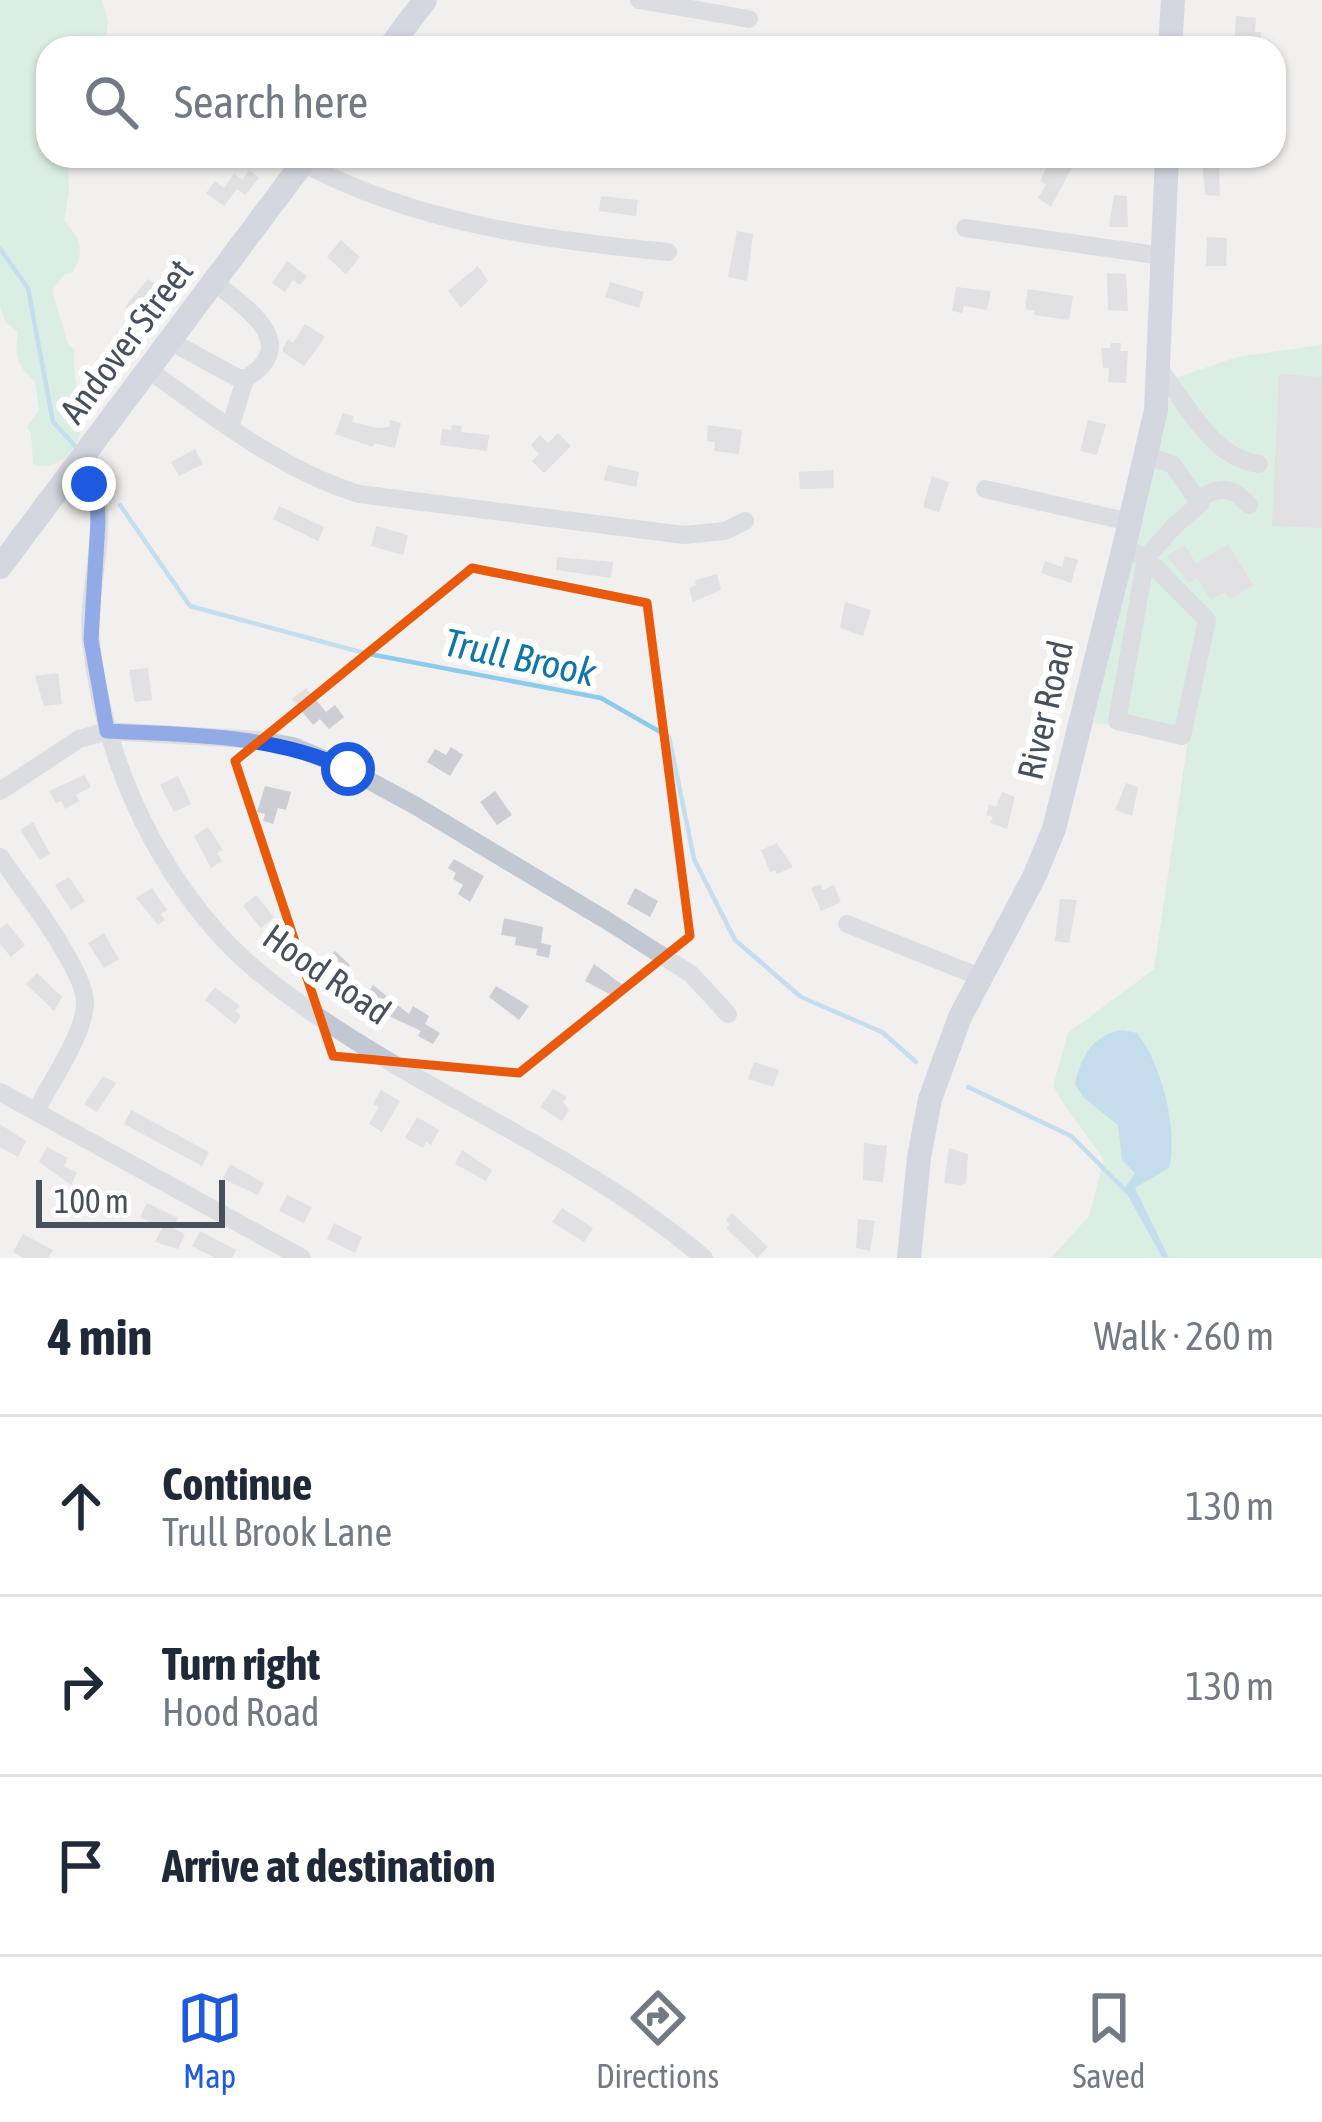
<!DOCTYPE html>
<meta charset="utf-8">
<style>
:root{--surface:#fff;--page:#f2f2f3;--text:#1f2937;--muted:#747a83;--line:#e0e1e3;--accent:#1e5add}
body{margin:0;font-family:"Asap Condensed",sans-serif;background:var(--page);color:var(--text)}
.scale{position:absolute;left:36px;bottom:30px;width:189px;box-sizing:border-box;padding-left:12px;border:6px solid #48505c;border-top:0;font-size:33px;line-height:42px;white-space:nowrap;color:#48505c;-webkit-text-stroke:9px #fff;paint-order:stroke}
.stop{position:absolute;width:36px;height:36px;margin:-27px;border:9px solid #1e5add;border-radius:50%;background:#fff}
.stop.end{background:#1e5add;border-color:#fff;box-shadow:0 3px 12px #0008}
.list{margin:0;padding:0;list-style:none}
h2{display:flex;justify-content:space-between;align-items:center;height:156px;margin:0;padding:0 48px;font-size:51px}
h2 small{font-size:39px;font-weight:400;color:var(--muted)}
.list li{display:grid;grid-template-columns:78px 1fr auto;gap:36px;align-items:center;box-sizing:border-box;height:180px;padding:0 48px;border-top:3px solid var(--line)}
.list b{display:block;font-size:45px;white-space:nowrap}
.list p{margin:0;font-size:39px;white-space:nowrap;color:var(--muted)}
.list em{font-size:39px;font-style:normal;color:var(--muted)}
.icon{flex:none;width:66px;height:66px;fill:none;stroke:currentColor;stroke-width:2;stroke-linecap:round;stroke-linejoin:round}
.map{position:relative;flex:none;width:1322px;height:1258px;overflow:hidden}
.search{position:absolute;background:var(--surface);box-shadow:0 3px 9px #0004;left:36px;right:36px;top:36px;height:132px;display:flex;align-items:center;gap:30px;box-sizing:border-box;padding:0 42px;border-radius:36px;color:var(--muted);font-size:45px}
.sheet{height:696px;background:var(--surface)}
nav{display:flex;justify-content:space-around;align-items:center;box-sizing:border-box;height:168px;border-top:3px solid var(--line);background:var(--surface);font-size:33px;color:var(--muted)}
nav a{display:grid;justify-items:center;gap:6px}
nav .on{color:var(--accent)}
.map>svg:first-child{display:block}
</style>
<div class="map">
<svg width="1322" height="1258" viewBox="0 0 1322 1258">
<rect width="100%" height="100%" fill="#f2efef"/>
<g fill="#bfeed7">
<path d="M0 0H102L108 21 105 48H48V156H68L69 192 64 221C81 239 85 250 73 272L65 274 52 290 68 344 75 350C70 383 83 391 83 419 84 444 57 475 33 464L31 433 27 427 39 410 35 381C17 368 14 353 18 332L6 323 0 307Z"/>
<path d="M1322 345V1258H1051L1089 1216 1104 1160C1087 1134 1068 1113 1053 1086L1068 1033 1154 969 1189 733 1093 723 1175 378 1237 357Z"/>
</g>
<path fill="#8dcbea" d="M1123 1030 1137 1033C1161 1062 1179 1131 1169 1168L1135 1188 1169 1258 1162 1257 1124 1189 1135 1173 1122 1160 1118 1125 1084 1098 1075 1084C1082 1055 1092 1035 1123 1030Z"/>
<g fill="none" stroke-linecap="round" stroke-linejoin="round">
<g stroke="#8dcbea" stroke-width="4.5">
<polyline points="0,249 28,288 53,422 77,448"/>
<polyline points="120,505 190,606 364,653 601,698 669,737 694,859 735,940 801,997 882,1032 916,1062"/>
<polyline points="968,1087 1071,1136 1126,1191"/>
</g>
</g>
<g fill="#ccced4">
<polygon points="1236,16 1256,18 1255,32 1261,32 1260,48 1234,48"/>
<polygon points="1052,156 1072,167 1051,207 1038,198 1046,185 1040,181"/>
<polygon points="1202,158 1219,159 1220,196 1205,195"/>
<polygon points="249,170 259,178 245,195 237,189 224,206 206,193 215,181 224,188 234,174 242,180"/>
<polygon points="1114,195 1127,196 1128,227 1109,227"/>
<polygon points="601,196 638,200 636,216 599,211"/>
<polygon points="737,231 753,234 747,281 728,277"/>
<polygon points="1207,237 1227,238 1226,266 1206,266"/>
<polygon points="341,240 360,257 346,274 327,257"/>
<polygon points="287,261 307,276 300,285 293,280 285,292 272,283"/>
<polygon points="478,266 488,281 461,308 448,291"/>
<polygon points="1107,273 1126,274 1128,311 1108,310"/>
<polygon points="148,279 161,289 138,317 125,307"/>
<polygon points="610,282 644,292 639,308 605,297"/>
<polygon points="956,287 991,291 987,310 964,306 962,313 952,311"/>
<polygon points="1028,289 1073,296 1069,320 1034,315 1035,311 1025,309"/>
<polygon points="305,324 325,337 304,366 283,352 283,348 288,339 293,343"/>
<polygon points="1111,343 1121,343 1120,351 1128,351 1126,383 1108,382 1109,368 1103,368 1101,348 1110,348"/>
<polygon points="1279,374 1322,377 1322,528 1272,526"/>
<polygon points="343,413 354,416 352,422 378,428 389,427 390,420 401,423 395,448 374,443 373,447 335,434"/>
<polygon points="1088,420 1106,424 1097,455 1080,451"/>
<polygon points="452,425 462,426 461,432 489,435 487,451 440,445 442,429 451,430"/>
<polygon points="708,425 742,430 739,454 714,451 715,442 707,441"/>
<polygon points="558,433 571,446 544,473 532,461 539,454 531,445 540,435 548,443"/>
<polygon points="195,449 203,464 179,476 171,462"/>
<polygon points="608,465 639,472 636,487 604,480"/>
<polygon points="833,470 834,488 800,489 799,472"/>
<polygon points="932,476 949,482 939,512 923,507"/>
<polygon points="279,506 324,527 318,541 273,519"/>
<polygon points="376,526 408,535 403,555 371,546"/>
<polygon points="1228,544 1253,585 1230,600 1225,592 1211,600 1197,578 1189,583 1167,556 1185,545 1196,564"/>
<polygon points="1065,556 1078,560 1071,583 1041,573 1045,561 1062,567"/>
<polygon points="557,557 613,562 611,578 556,570"/>
<polygon points="717,574 721,590 693,602 689,588 696,585 695,580"/>
<polygon points="845,602 871,610 863,636 840,628"/>
<polygon points="148,668 152,700 135,702 129,670"/>
<polygon points="58,673 62,704 44,706 35,676"/>
<polygon points="306,688 326,712 335,705 344,717 329,729 320,719 313,725 292,699"/>
<polygon points="451,747 463,755 450,776 427,762 435,749 446,755"/>
<polygon points="84,775 91,787 76,795 80,801 65,809 61,801 56,803 49,791"/>
<polygon points="178,776 191,804 174,812 160,785"/>
<polygon points="1126,783 1138,787 1132,816 1115,810"/>
<polygon points="265,786 291,792 286,810 278,808 273,824 263,821 265,814 257,812"/>
<polygon points="495,791 512,815 497,825 480,802"/>
<polygon points="1002,792 1015,797 1007,829 990,823 993,817 986,815 989,804 996,807"/>
<polygon points="33,822 50,854 40,860 20,830"/>
<polygon points="208,827 223,850 217,853 222,861 211,868 194,836"/>
<polygon points="777,843 793,867 777,874 775,870 770,872 761,850"/>
<polygon points="454,859 484,876 470,902 458,894 463,885 453,879 456,873 448,868"/>
<polygon points="69,877 85,901 71,910 55,885"/>
<polygon points="820,884 823,890 834,885 841,902 821,911 811,888"/>
<polygon points="152,888 167,910 161,914 165,920 158,925 136,898"/>
<polygon points="635,888 658,901 650,917 627,904"/>
<polygon points="256,895 274,917 261,928 243,906"/>
<polygon points="1060,899 1077,900 1069,943 1055,941"/>
<polygon points="504,918 543,927 541,943 551,945 549,958 536,955 537,949 515,945 516,937 501,935"/>
<polygon points="7,923 25,945 11,957 0,944 0,929"/>
<polygon points="104,933 119,959 104,968 88,943"/>
<polygon points="335,951 350,965 335,982 320,968"/>
<polygon points="594,964 624,986 617,998 585,981"/>
<polygon points="37,973 62,997 54,1011 26,984"/>
<polygon points="373,985 409,1014 413,1006 429,1016 425,1024 440,1033 433,1044 418,1036 421,1031 389,1016 365,997"/>
<polygon points="496,986 529,1006 519,1020 489,997"/>
<polygon points="215,987 240,1006 235,1011 241,1016 235,1024 205,1000"/>
<polygon points="754,1062 779,1070 773,1087 748,1079"/>
<polygon points="103,1076 116,1083 97,1112 84,1104"/>
<polygon points="553,1089 567,1097 563,1102 569,1110 562,1121 540,1107"/>
<polygon points="381,1090 400,1101 382,1132 369,1124 379,1107 373,1104"/>
<polygon points="131,1110 209,1152 202,1166 124,1124"/>
<polygon points="417,1117 439,1130 431,1145 426,1142 423,1148 405,1138"/>
<polygon points="0,1124 26,1141 18,1157 0,1147"/>
<polygon points="864,1143 887,1146 883,1182 863,1180"/>
<polygon points="47,1147 68,1158 64,1166 77,1173 71,1185 39,1162"/>
<polygon points="949,1148 968,1154 966,1183 961,1185 944,1183"/>
<polygon points="462,1150 492,1170 486,1181 455,1164"/>
<polygon points="230,1164 264,1183 258,1195 223,1179"/>
<polygon points="287,1195 312,1207 304,1223 279,1211"/>
<polygon points="147,1203 178,1218 173,1228 185,1234 178,1249 155,1242 162,1228 140,1217"/>
<polygon points="562,1208 593,1228 584,1242 552,1222"/>
<polygon points="732,1213 768,1247 757,1258 726,1228 730,1225 726,1220"/>
<polygon points="858,1219 875,1221 870,1251 856,1248"/>
<polygon points="334,1223 362,1237 355,1253 327,1239"/>
<polygon points="200,1231 236,1250 232,1258 215,1258 192,1246"/>
<polygon points="23,1234 53,1250 48,1258 23,1258 13,1252"/>
</g>
<g fill="none" stroke-linecap="round" stroke-linejoin="round">
<g stroke="#c0c8d1" stroke-width="18">
<polyline points="639,0 749,19"/>
<path d="M303 163C415 223 543 240 668 252"/>
<polyline points="965,228 1163,256"/>
<path d="M170 341 236 377 245 379C303 344 246 308 214 282"/>
<path d="M1158 368C1188 403 1209 457 1259 464"/>
<path d="M149 370C212 416 283 471 359 494L684 535 725 531 745 521"/>
<polyline points="231,425 245,379"/>
<path d="M77 467C83 476 94 486 97 497 106 536 86 598 91 642 97 696 111 750 133 800 161 864 206 930 261 974 397 1085 570 1144 704 1258"/>
<polyline points="985,489 1130,522"/>
<path d="M1196 499C1222 487 1229 484 1249 505"/>
<polyline points="1124,547 1146,558 1207,620 1182,736 1117,721 1146,558 1175,525 1200,504 1173,465 1146,455"/>
<polyline points="0,791 79,739 107,731 260,740 293,746 348,769 416,806 606,920 691,974 728,1014"/>
<path d="M0 857C20 885 84 969 85 1001 86 1032 50 1083 36 1111"/>
<polyline points="847,924 980,977"/>
<polyline points="0,1092 302,1258"/>
</g>
<g stroke="#b0bbcd" stroke-width="24">
<polyline points="389,48 425,0"/>
<polyline points="1170,48 1173,0"/>
<polyline points="0,567 308,156"/>
<polyline points="909,1258 919,1158 930,1099 960,1017 1034,877 1054,829 1124,547 1156,410 1167,156"/>
</g>
</g>
<g fill="none" stroke-linecap="round" stroke-linejoin="round">
<path stroke="#1e5add" stroke-width="15" d="M89 484 97 496 98 521 91 640 107 731C190 735 271 734 348 769"/>
</g>
<path d="M0 0H1322V1258H0ZM472 568 647 603 690 936 519 1073 333 1056 235 761Z" fill="#f2efef" fill-opacity=".55" fill-rule="evenodd"/>
<path fill="none" stroke="#e8590c" stroke-width="9" stroke-linejoin="round" d="M472 568 647 603 690 936 519 1073 333 1056 235 761Z"/>
<g text-anchor="middle" dominant-baseline="central" stroke-width="12" stroke-linejoin="round" paint-order="stroke">
<g font-size="36" fill="#48505c" stroke="#fff">
<text transform="translate(126 341) rotate(-53)">Andover Street</text>
<text transform="translate(1045 710) rotate(-77)">River Road</text>
<text transform="translate(327 974) rotate(35)">Hood Road</text>
</g>
<g font-size="39" font-style="italic" fill="#1075a7" stroke="#fff">
<text transform="translate(520 657) rotate(12)">Trull Brook</text>
</g>
</g>
</svg>
<div class="scale">100 m</div>
<div class="stop" style="left:348px;top:769px"></div>
<div class="stop end" style="left:89px;top:484px"></div>
<div class="search"><svg class="icon" aria-label="search" viewBox="0 0 24 24"><circle cx="10" cy="10" r="6"/><path d="M15 15l6 6"/></svg>Search here</div>
</div>
<section class="sheet">
<h2>4 min<small>Walk · 260 m</small></h2>
<ul class="list">
<li><svg class="icon" aria-label="ahead" viewBox="0 0 24 24"><path d="M12 20V5M6 11l6-6 6 6"/></svg><div><b>Continue</b><p>Trull Brook Lane</p></div><em>130 m</em></li>
<li><svg class="icon" aria-label="right" viewBox="0 0 24 24"><path d="M7 20v-9h11M14 6l5 5-5 5"/></svg><div><b>Turn right</b><p>Hood Road</p></div><em>130 m</em></li>
<li><svg class="icon" aria-label="arrive" viewBox="0 0 24 24"><path d="M6 21V4h12l-3 4 3 4H6"/></svg><div><b>Arrive at destination</b></div></li>
</ul>
</section>
<nav>
<a class="on"><svg class="icon" aria-label="map" viewBox="0 0 24 24"><path d="M3 6l6-2 6 2 6-2v14l-6 2-6-2-6 2zM9 4v14M15 6v14"/></svg>Map</a>
<a><svg class="icon" aria-label="directions" viewBox="0 0 24 24"><path d="M12 3l9 9-9 9-9-9zM9 14v-3h6M13 9l2 2-2 2"/></svg>Directions</a>
<a><svg class="icon" aria-label="saved" viewBox="0 0 24 24"><path d="M7 4h10v16l-5-4-5 4z"/></svg>Saved</a>
</nav>
